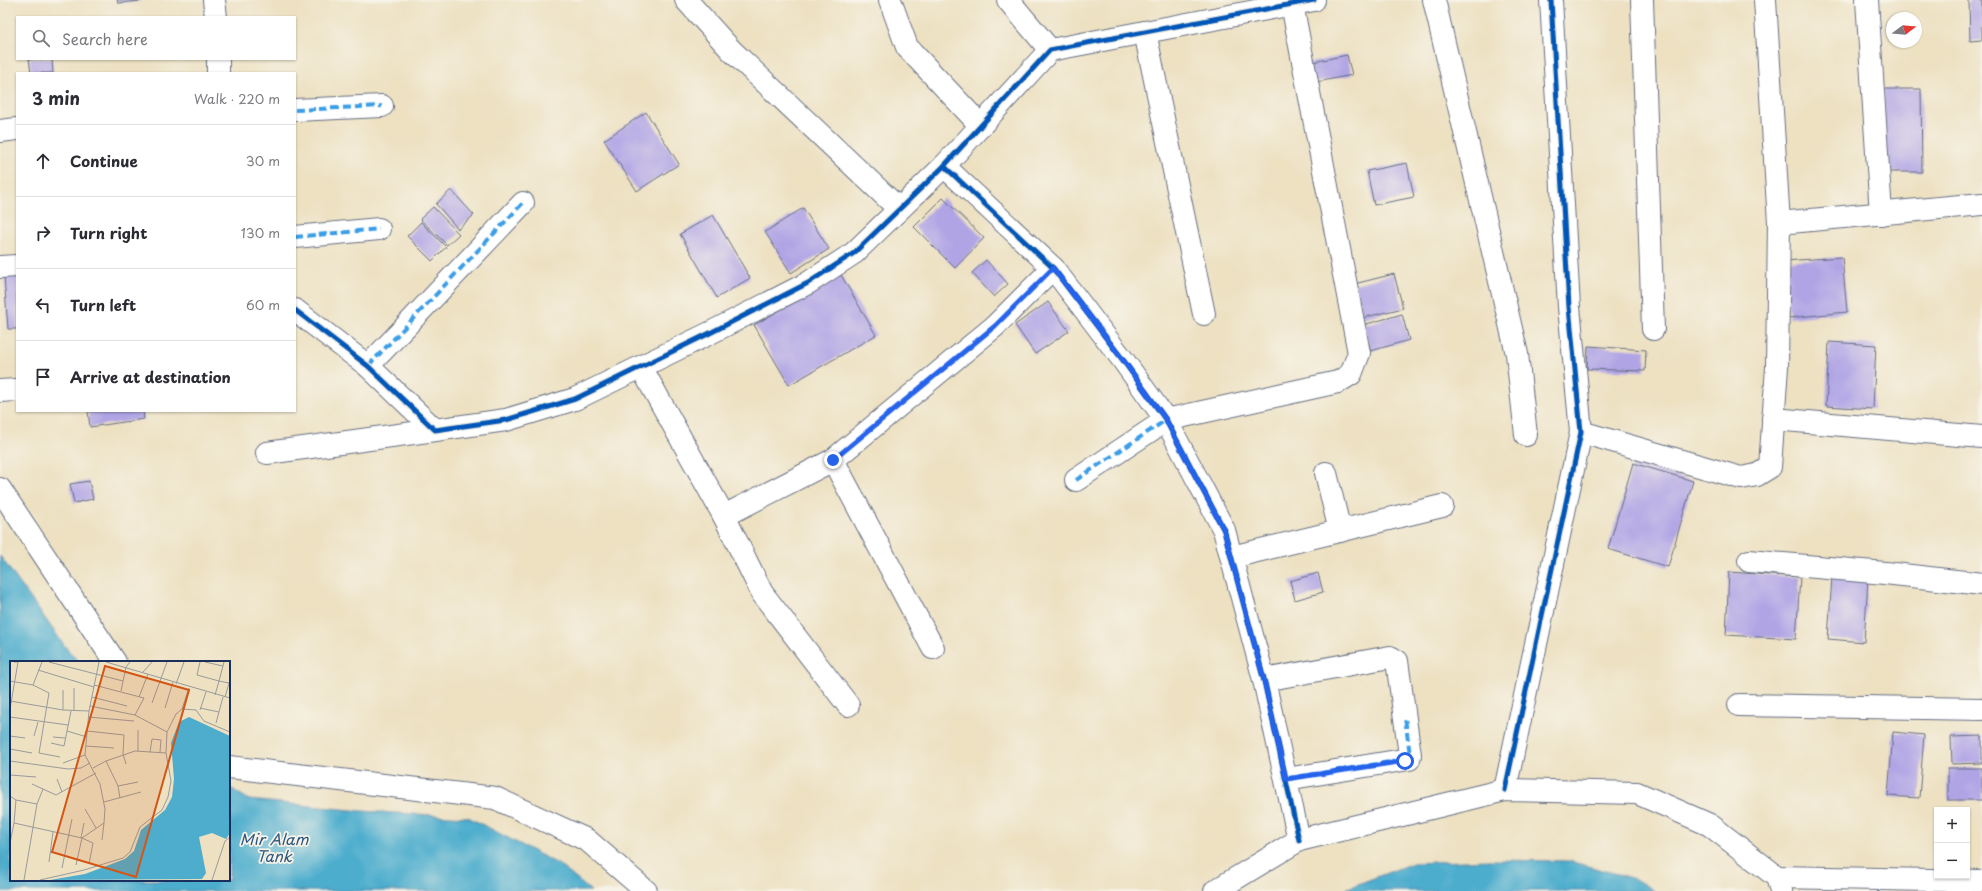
<!DOCTYPE html>
<meta charset="utf-8">
<style>
:root{--surface:#fff;--page:#f7f7f7;--text:#2b2b33;--muted:#7c7c81;--line:#e1e1e2}
body{margin:0;font-family:"Playpen Sans",sans-serif;background:var(--page);color:var(--text)}
.controls{position:absolute;right:12px;bottom:12px;display:grid;overflow:hidden;border-radius:0px;box-shadow:0 1px 3px #0004}
.controls button{width:36px;height:36px;display:grid;place-items:center;padding:0;border:0;border-bottom:1px solid var(--line);background:var(--surface);color:var(--text);font:20px sans-serif}
.compass{position:absolute;left:1886px;top:12px;width:36px;height:36px;border-radius:50%;background:var(--surface);box-shadow:0 1px 3px #0004;rotate:74deg}
.stop{position:absolute;width:12px;height:12px;margin:-9px;border:3px solid #2563eb;border-radius:50%;background:#fff}
.stop.end{background:#2563eb;border-color:#fff;box-shadow:0 1px 4px #0008}
.list{margin:0;padding:0;list-style:none}
h2{display:flex;justify-content:space-between;align-items:center;height:52px;margin:0;padding:0 16px;font-size:17px}
h2 small{font-size:13px;font-weight:400;color:var(--muted)}
.list li{display:grid;grid-template-columns:26px 1fr auto;gap:12px;align-items:center;box-sizing:border-box;height:72px;padding:0 16px;border-top:1px solid var(--line)}
.list b{display:block;font-size:15px;white-space:nowrap}
.list em{font-size:13px;font-style:normal;color:var(--muted)}
.icon{flex:none;width:22px;height:22px;fill:none;stroke:currentColor;stroke-width:2;stroke-linecap:round;stroke-linejoin:round}
.map{position:relative;flex:none;width:1982px;height:891px;overflow:hidden}
.search{position:absolute;background:var(--surface);box-shadow:0 1px 3px #0004;left:16px;top:16px;width:280px;height:44px;display:flex;align-items:center;gap:10px;box-sizing:border-box;padding:0 14px;border-radius:0px;color:var(--muted);font-size:15px}
.panel{position:absolute;background:var(--surface);box-shadow:0 1px 3px #0004;left:16px;top:72px;width:280px;height:340px;border-radius:0px}
.map>svg:first-child{display:block}
</style>
<div class="map">
<svg width="1982" height="891" viewBox="0 0 1982 891">
<rect width="100%" height="100%" fill="#f7f3e8"/>
<filter id="ink" filterUnits="userSpaceOnUse"><feTurbulence type="fractalNoise" baseFrequency=".025" numOctaves="2"/><feDisplacementMap in="SourceGraphic" scale="8" xChannelSelector="R" yChannelSelector="G"/><feConvolveMatrix kernelMatrix="1 2 1 2 8 2 1 2 1" color-interpolation-filters="sRGB"/></filter>
<filter id="wash" filterUnits="userSpaceOnUse"><feTurbulence type="fractalNoise" baseFrequency=".012" numOctaves="4" result="noise"/><feDisplacementMap in="SourceGraphic" scale="16" xChannelSelector="R" yChannelSelector="G"/><feGaussianBlur stdDeviation="0.9" result="paint"/><feColorMatrix in="noise" values="0 0 0 0 0 0 0 0 0 0 0 0 0 0 0 0 0 1.4 0 .05"/><feComposite in="paint" operator="in"/></filter>
<g filter="url(#wash)">
<rect width="100%" height="100%" fill="#ede1c2"/>
<g fill="#4eadcd" stroke="#346e96">
<polygon points="0,556 67,649 79,662 11,662 11,880 229,880 229,787 249,800 362,811 468,817 558,864 591,891 0,891"/>
<polygon points="1489,860 1569,861 1635,879 1655,891 1340,891 1413,863"/>
</g>
<g id="blocks">
<g fill="#b0a4e5">
<polygon points="117,0 141,0 141,1 118,3"/>
<polygon points="1969,0 1982,0 1982,40 1970,41"/>
<polygon points="1347,55 1352,75 1312,83 1308,63"/>
<polygon points="29,59 52,59 53,73 31,73"/>
<polygon points="1884,89 1921,89 1922,172 1884,172"/>
<polygon points="646,112 679,164 637,191 604,140"/>
<polygon points="1407,163 1414,197 1374,205 1367,171"/>
<polygon points="451,190 474,215 458,229 436,204"/>
<polygon points="943,198 984,238 955,268 914,227"/>
<polygon points="433,207 459,234 447,245 420,219"/>
<polygon points="803,208 829,249 791,273 765,232"/>
<polygon points="713,215 750,278 717,298 680,234"/>
<polygon points="421,222 446,247 432,261 407,236"/>
<polygon points="1842,257 1847,312 1789,318 1784,261"/>
<polygon points="986,260 1008,284 994,297 972,273"/>
<polygon points="1394,274 1403,308 1362,318 1354,284"/>
<polygon points="17,275 17,329 8,329 4,276"/>
<polygon points="841,275 876,335 789,385 754,325"/>
<polygon points="1048,302 1069,331 1035,354 1015,325"/>
<polygon points="1402,314 1409,340 1371,351 1363,325"/>
<polygon points="1829,342 1876,345 1873,409 1826,406"/>
<polygon points="1588,346 1646,350 1645,371 1587,369"/>
<polygon points="88,411 143,411 144,419 90,427"/>
<polygon points="1633,463 1693,481 1668,567 1608,549"/>
<polygon points="89,481 93,499 74,503 70,484"/>
<polygon points="1729,572 1800,577 1796,639 1726,635"/>
<polygon points="1318,573 1323,592 1295,600 1290,581"/>
<polygon points="1832,576 1868,579 1864,642 1828,639"/>
<polygon points="1893,732 1924,735 1919,798 1888,796"/>
<polygon points="1982,736 1982,763 1952,764 1951,737"/>
<rect x="1948" y="768" width="34" height="32"/>
</g>
</g>
</g>
<g filter="url(#ink)">
<use href="#blocks" fill-opacity="0" stroke="#646d81" stroke-width="1"/>
<g fill="none" stroke-linecap="round" stroke-linejoin="round">
<g stroke="#646d81" stroke-width="24">
<g id="street">
<polyline points="214,0 216,17"/>
<polyline points="686,0 732,51 899,209"/>
<polyline points="890,0 907,47 981,126"/>
<polyline points="1008,0 1050,50"/>
<polyline points="1434,0 1517,354 1526,435"/>
<polyline points="1642,0 1653,329"/>
<polyline points="1867,0 1881,214"/>
<polyline points="1145,32 1204,314"/>
<polyline points="218,59 218,73"/>
<polyline points="295,110 382,106"/>
<polyline points="0,131 17,129"/>
<polyline points="944,166 1053,268 1123,360 1166,420 1224,530 1264,680 1299,840"/>
<polyline points="1779,223 1982,204"/>
<polyline points="295,237 379,229"/>
<polyline points="0,267 17,266"/>
<polyline points="295,310 368,366 435,430 506,420 575,399 710,333 808,283 854,253 944,166 1050,50 1314,0"/>
<polyline points="368,366 523,203"/>
<polyline points="641,367 724,516 762,593 848,705"/>
<polyline points="0,391 17,390"/>
<polyline points="1773,419 1982,437"/>
<polyline points="1581,432 1741,478 1757,475 1770,467 1777,367 1779,223 1765,0"/>
<polyline points="267,453 435,430"/>
<polyline points="833,460 933,648"/>
<polyline points="1326,473 1340,531"/>
<polyline points="1076,480 1166,420 1338,382 1351,374 1359,353 1292,4"/>
<polyline points="0,489 115,662"/>
<polyline points="724,516 833,460 995,326 1053,268"/>
<polyline points="1232,557 1442,506"/>
<polyline points="1749,561 1885,573 1982,584"/>
<polyline points="1264,680 1390,657 1397,661 1410,755 1409,759 1286,779"/>
<polyline points="1739,705 1982,709"/>
<polyline points="229,767 495,798 587,840 646,891"/>
<polyline points="1505,790 1581,432 1569,307 1551,0"/>
<polyline points="1777,877 1982,881"/>
<polyline points="1215,891 1299,840 1505,790 1637,793 1710,825 1777,877 1781,891"/>
</g>
</g>
<use href="#street" stroke="#fff" stroke-width="22"/>
<g stroke="#3b9de6" stroke-width="4" stroke-dasharray="8 4" stroke-linecap="butt">
<polyline points="295,110 382,106"/>
<polyline points="295,237 379,229"/>
<polyline points="368,366 523,203"/>
<polyline points="1076,480 1166,420"/>
<polyline points="1286,779 1409,759 1410,755 1405,718"/>
</g>
<g stroke="#f7f3e8" stroke-width="8">
<g id="cycleway">
<polyline points="944,166 1053,268 1123,360 1166,420 1224,530 1264,680 1299,840"/>
<polyline points="295,310 368,366 435,430 506,420 575,399 710,333 808,283 854,253 944,166 1050,50 1314,0"/>
<polyline points="1505,790 1581,432 1569,307 1551,0"/>
</g>
</g>
<use href="#cycleway" stroke="#0057b8" stroke-width="5"/>
</g>
</g>
<g fill="none" stroke-linecap="round" stroke-linejoin="round" filter="url(#ink)">
<polyline stroke="#2563eb" stroke-width="5" points="833,460 995,326 1053,268 1123,360 1166,420 1224,530 1264,680 1286,779 1405,761"/>
</g>
<g text-anchor="middle" dominant-baseline="central" stroke-width="3.5" stroke-linejoin="round" paint-order="stroke">
<g font-size="15" font-style="italic" fill="#2a557f" stroke="#f7f3e8">
<text x="274" y="838">Mir Alam<tspan x="274" dy="17">Tank</tspan></text>
</g>
</g>
<g transform="translate(10 661)">
<rect width="220" height="220" fill="#ede1c2"/>
<path d="M179 56 220 75V172L216 178 202 172 189 176 196 212 192 218 40 219 75 213 115 198 124 190 131 169 155 149 162 136 164 118 161 82 169 61Z" fill="#4eadcd"/>
<path fill="none" stroke="#999a9a" stroke-width="1" d="M39 1 113 20M96 1 220 37M190 1 187 14 209 20 205 34M195 1 213 5M214 1 209 20 219 22M28 9 84 26M133 11 142 1M0 20 23 24 39 32 29 92 50 96M166 23 174 1M23 24 32 1M84 24 134 37 125 54M111 30 116 6 120 1M82 36 117 45M129 36 138 13M215 36 220 19M0 40 53 49 79 50M142 42 157 1M80 45 125 54 157 71M155 47 163 21M190 47 209 51M0 48 8 1H4M172 48 179 27M53 49V29M64 49V27M190 49 196 31M0 56 58 64M78 56 124 60M206 62 213 36M57 70 77 76M77 70 114 74 113 93 116 103M0 75 15 77M24 75 28 61M43 76 55 77M41 82 54 85 61 50M76 85 104 87M0 88 22 92M128 90V69M140 91 142 78 151 79 150 91M0 100 58 108 71 107 80 102M96 100 108 125 110 137M53 102 75 94M83 107 96 100 125 90 156 92M0 114 26 116M47 118 52 131M22 123 46 134 86 112M108 125 128 121M0 135 6 139 4 162 72 177 94 162 95 148 90 123 75 94 79 50 89 1M6 139 27 143M94 141 131 131M75 148 86 167M71 177 74 162M92 179 94 162M0 182 4 162M39 201 43 171M66 204 72 177 83 182 79 203M52 207 62 158M14 219 27 143 33 128M30 219 74 209 113 197 120 191 130 166 152 149 158 136 161 120 156 92 157 71 166 53 172 48 186 49 194 60 220 71M202 219 215 180 220 176"/>
<path fill="#d45514" fill-opacity="0.15" stroke="#d45514" stroke-width="2" d="M95 5 179 29 126 216 42 191Z"/>
<rect width="220" height="220" fill="none" stroke="#1b2f5e" stroke-width="2"/>
</g>
</svg>
<div class="controls">
<button>+</button>
<button>−</button>
</div>
<svg class="compass" viewBox="-18 -18 36 36"><path d="M0-13l5 13h-10z" fill="#e53935"/><path d="M0 13l5-13h-10z" fill="#7c7c81"/></svg>
<div class="stop" style="left:1405px;top:761px"></div>
<div class="stop end" style="left:833px;top:460px"></div>
<div class="search"><svg class="icon" aria-label="search" viewBox="0 0 24 24"><circle cx="10" cy="10" r="6"/><path d="M15 15l6 6"/></svg>Search here</div>
<section class="panel">
<h2>3 min<small>Walk · 220 m</small></h2>
<ul class="list">
<li><svg class="icon" aria-label="ahead" viewBox="0 0 24 24"><path d="M12 20V5M6 11l6-6 6 6"/></svg><div><b>Continue</b></div><em>30 m</em></li>
<li><svg class="icon" aria-label="right" viewBox="0 0 24 24"><path d="M7 20v-9h11M14 6l5 5-5 5"/></svg><div><b>Turn right</b></div><em>130 m</em></li>
<li><svg class="icon" aria-label="left" viewBox="0 0 24 24"><path d="M17 20v-9H6M10 6l-5 5 5 5"/></svg><div><b>Turn left</b></div><em>60 m</em></li>
<li><svg class="icon" aria-label="arrive" viewBox="0 0 24 24"><path d="M6 21V4h12l-3 4 3 4H6"/></svg><div><b>Arrive at destination</b></div></li>
</ul>
</section>
</div>
